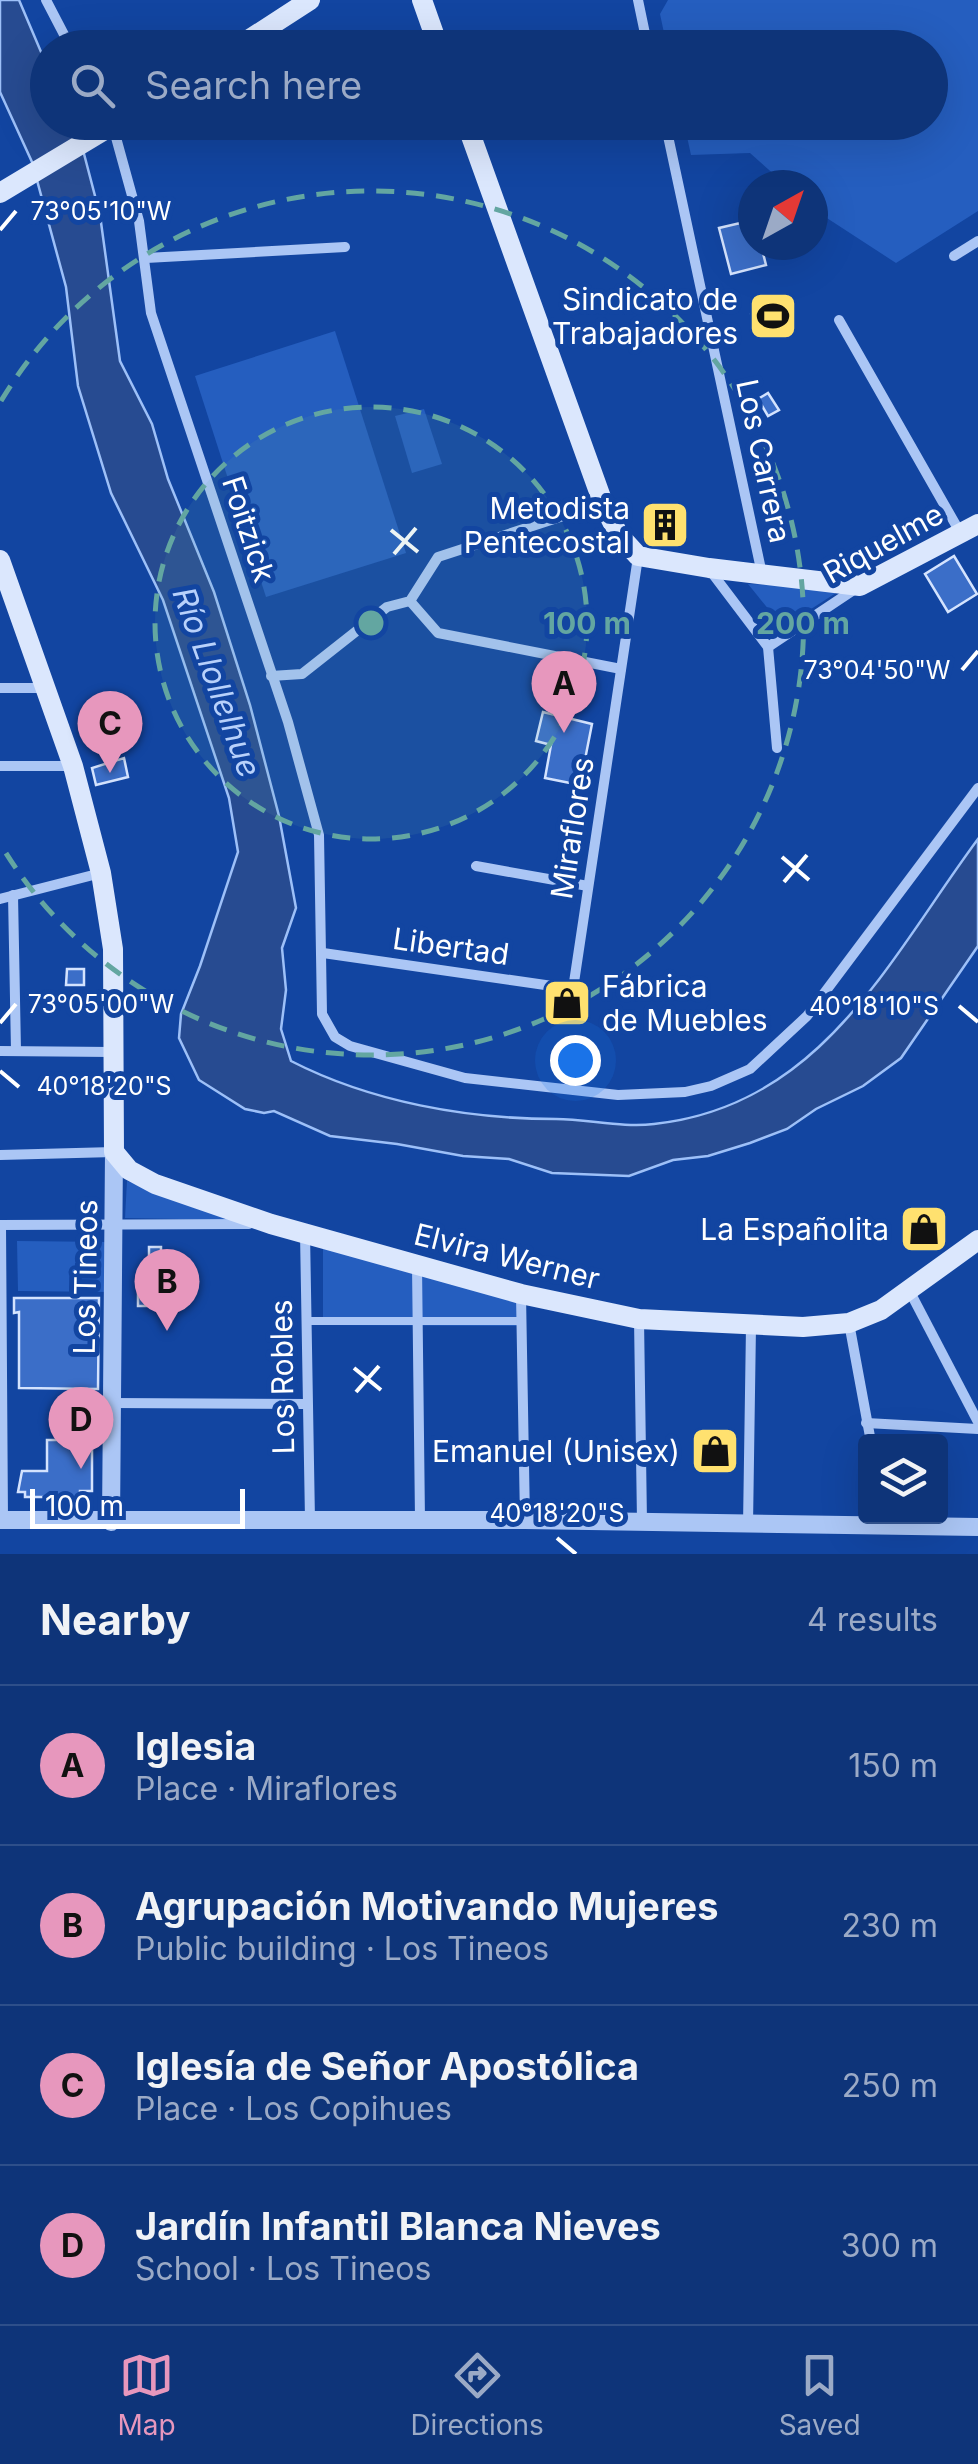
<!DOCTYPE html>
<meta charset="utf-8">
<style>
:root{--surface:#0e3479;--page:#173c7e;--text:#f1f3f6;--muted:#9baac6;--line:#2e4f8a;--accent:#e797bd}
body{margin:0;font-family:Inter,sans-serif;background:var(--page);color:var(--text)}
.controls{position:absolute;right:30px;bottom:30px;display:grid;overflow:hidden;border-radius:10px;box-shadow:0 10px 40px #0002}
.controls button{width:90px;height:90px;display:grid;place-items:center;padding:0;border:0;border-bottom:2px solid var(--line);background:var(--surface);color:var(--text);font:50px sans-serif}
.compass{position:absolute;left:738px;top:170px;width:90px;height:90px;border-radius:50%;background:var(--surface);box-shadow:0 10px 40px #0002;rotate:40deg}
.scale{position:absolute;left:30px;bottom:25px;width:215px;box-sizing:border-box;padding-left:10px;border:5px solid #fff;border-top:0;font-size:28px;line-height:35px;white-space:nowrap;color:#fff;-webkit-text-stroke:8px #1245a1;paint-order:stroke}
.you{position:absolute;left:575px;top:1060px;width:35px;height:35px;margin:-25px;border:8px solid #fff;border-radius:50%;background:#1a73e8;box-shadow:0 0 0 15px #1a73e833}
.badge{display:grid;place-items:center;width:65px;height:65px;border-radius:50%;background:var(--accent);color:#111;font-size:32px;font-weight:700}
.pin{position:absolute;translate:-50% -82px;filter:drop-shadow(0 2px 5px #0008)}
.pin::after{content:'';position:absolute;top:52px;width:35px;height:30px;background:inherit;clip-path:polygon(0 0,100% 0,50% 100%)}
.list{margin:0;padding:0;list-style:none}
h2{display:flex;justify-content:space-between;align-items:center;height:130px;margin:0;padding:0 40px;font-size:42px}
h2 small{font-size:32px;font-weight:400;color:var(--muted)}
.list li{display:grid;grid-template-columns:65px 1fr auto;gap:30px;align-items:center;box-sizing:border-box;height:160px;padding:0 40px;border-top:2px solid var(--line)}
.list b{display:block;font-size:38px;white-space:nowrap}
.list p{margin:0;font-size:32px;white-space:nowrap;color:var(--muted)}
.list em{font-size:32px;font-style:normal;color:var(--muted)}
.icon{flex:none;width:55px;height:55px;fill:none;stroke:currentColor;stroke-width:2;stroke-linecap:round;stroke-linejoin:round}
.map{position:relative;flex:none;width:978px;height:1554px;overflow:hidden}
.search{position:absolute;background:var(--surface);box-shadow:0 10px 40px #0002;left:30px;right:30px;top:30px;height:110px;display:flex;align-items:center;gap:25px;box-sizing:border-box;padding:0 35px;border-radius:55px;color:var(--muted);font-size:38px}
.sheet{height:770px;background:var(--surface)}
nav{display:flex;justify-content:space-around;align-items:center;box-sizing:border-box;height:140px;border-top:2px solid var(--line);background:var(--surface);font-size:28px;color:var(--muted)}
nav a{display:grid;justify-items:center;gap:5px}
nav .on{color:var(--accent)}
.map>svg:first-child{display:block}
</style>
<div class="map">
<svg width="978" height="1554" viewBox="0 0 978 1554">
<rect width="100%" height="100%" fill="#1245a1"/>
<g fill="#255ebf">
<polygon points="668,0 978,0 978,211 896,263 813,209 813,185 786,185 750,153 691,155 684,123 930,122 930,48 667,47 660,14"/>
<polygon points="335,331 406,553 266,597 195,376"/>
<polygon points="424,409 442,464 412,473 395,416"/>
<polygon points="748,584 833,587 836,593 783,627"/>
<polygon points="127,1181 234,1220 125,1218"/>
<polygon points="17,1241 109,1242 110,1292 18,1291"/>
<polygon points="323,1243 526,1299 525,1326 323,1325"/>
</g>
<g fill="#274b91" stroke="#9dc0f8" stroke-width="2.5">
<path d="M0 0H19L47 66 48 122 74 123 78 131 100 215 120 361 152 424 168 479 214 592 250 705 279 816 296 908 282 948 286 990 281 1029 291 1061C371 1102 467 1119 556 1119 588 1119 622 1128 654 1124 822 1106 889 959 978 839V946L901 1058 863 1086 816 1109 787 1129 750 1143 708 1156 673 1160 629 1176 552 1173 509 1159 463 1156 397 1144 330 1136 274 1111 264 1113 245 1109 199 1080 179 1038 181 1014 200 966 238 852 229 798 163 600 111 493 78 386 66 287 32 162 0 92Z"/>
<polygon points="785,298 794,319 760,335 751,314"/>
</g>
<g fill="#3b6ec8" stroke="#d4e3fe" stroke-width="2.5">
<polygon points="627,32 631,48 561,48 561,43 592,35 594,41"/>
<polygon points="173,122 207,122 182,138"/>
<polygon points="753,220 753,245 761,245 766,265 731,274 719,228"/>
<polygon points="768,393 779,410 768,416 758,399"/>
<polygon points="660,508 675,510 671,544 655,541"/>
<polygon points="954,556 977,594 948,612 925,574"/>
<polygon points="543,712 592,724 580,785 545,778 551,745 536,741"/>
<polygon points="124,758 128,777 96,785 92,768"/>
<polygon points="67,969 84,969 84,985 66,985"/>
<polygon points="927,1218 936,1231 920,1241 911,1227"/>
<polygon points="149,1247 161,1247 161,1269 170,1269 170,1306 138,1306 138,1271 149,1271"/>
<polygon points="14,1298 99,1298 98,1389 19,1388 19,1312 14,1313"/>
<polygon points="47,1440 92,1440 92,1491 80,1491 80,1497 25,1497 25,1492 18,1492 22,1471 47,1471"/>
</g>
<g fill="none" stroke-linecap="round" stroke-linejoin="round">
<polyline stroke="#abc6f5" stroke-width="8" points="306,1321 522,1321"/>
<g stroke="#abc6f5" stroke-width="10">
<polyline points="46,0 71,48"/>
<polyline points="638,0 648,48"/>
<polyline points="665,122 762,574"/>
<polyline points="112,123 139,221 151,313 288,722 319,835 322,1014 335,1037 350,1046 465,1078 618,1095 685,1092 711,1086 750,1069 807,1016 978,788"/>
<polyline points="954,256 978,241"/>
<polyline points="146,258 345,247"/>
<polyline points="839,320 961,534"/>
<polyline points="709,569 768,647 777,748"/>
<polyline points="410,601 438,633 621,669"/>
<polyline points="768,647 855,589"/>
<polyline points="271,676 302,674 387,607 410,601 438,557 603,503"/>
<polyline points="0,688 45,688"/>
<polyline points="0,766 73,766"/>
<polyline points="476,866 588,886"/>
<polyline points="13,895 16,1051"/>
<polyline points="0,899 101,873"/>
<polyline points="323,953 573,989 638,557"/>
<polyline points="0,1051 112,1052"/>
<polyline points="0,1155 114,1152"/>
<polyline points="0,1225 249,1224"/>
<polyline points="1,1225 3,1520"/>
<polyline points="305,1233 310,1520"/>
<polyline points="417,1266 420,1520"/>
<polyline points="909,1290 978,1422"/>
<polyline points="521,1295 525,1520"/>
<polyline points="639,1319 642,1522"/>
<polyline points="849,1323 871,1442"/>
<polyline points="111,1403 307,1404"/>
<polyline points="866,1423 978,1429"/>
<polyline points="748,1525 751,1326"/>
</g>
<g stroke="#abc6f5" stroke-width="18">
<polyline points="0,1520 525,1520 978,1527"/>
<polyline points="111,1522 114,1152"/>
</g>
<g stroke="#dbe7fd" stroke-width="20">
<polyline points="422,0 439,48"/>
<polyline points="236,48 310,0"/>
<polyline points="466,122 603,503 618,534 638,556 709,568 860,586 978,524"/>
<polyline points="0,193 118,122"/>
<polyline points="0,560 73,766 101,873 113,949 114,1152 129,1170 155,1184 271,1224 521,1294 639,1319 803,1327 849,1323 881,1310 978,1240"/>
</g>
</g>
<path fill="none" stroke="#fff" stroke-width="4" d="M0 230 16 211M391 530 418 552M394 554 416 528M962 670 978 651M782 857 809 880M784 882 807 855M959 1006 978 1022M0 1023 16 1004M0 1071 19 1087M354 1368 381 1390M356 1392 379 1366M557 1538 576 1554"/>
<circle cx="371" cy="623" r="216" fill="#63a6a1" fill-opacity=".12"/>
<g fill="none" stroke="#63a6a1" stroke-width="5" stroke-dasharray="18 12">
<circle cx="371" cy="623" r="216"/>
<path d="M1 401A432 432 0 1 1 1 845"/>
</g>
<defs>
<g id="stadium-square" transform="scale(2.5)"><rect x="-9" y="-9" width="18" height="18" rx="4" fill="#ffe16f" stroke="#1245a1"/><path d="M0-5a6.5 5 0 1 0 0 10a6.5 5 0 1 0 0-10ZM-3.5-1.8h7v3.6h-7Z" fill="#111"/></g>
<g id="building-square" transform="scale(2.5)"><rect x="-9" y="-9" width="18" height="18" rx="4" fill="#ffe16f" stroke="#1245a1"/><path d="M-4-6H4V6H1V3H-1V6H-4ZM-2.5-4.3h1.7v1.8h-1.7ZM.8-4.3h1.7v1.8H.8ZM-2.5-1h1.7V.8h-1.7ZM.8-1h1.7V.8H.8Z" fill="#111"/></g>
<g id="shop-square" transform="scale(2.5)"><rect x="-9" y="-9" width="18" height="18" rx="4" fill="#ffe16f" stroke="#1245a1"/><path d="M-5-2.5h2.3a2.7 3.5 0 0 1 5.4 0H5L5.5 6h-11ZM-1.5-2.5h3a1.5 2.3 0 0 0-3 0Z" fill="#111"/></g>
</defs>
<g fill-rule="evenodd">
<use href="#stadium-square" x="773" y="316"/>
<use href="#building-square" x="665" y="525"/>
<use href="#shop-square" x="567" y="1003"/>
<use href="#shop-square" x="924" y="1229"/>
<use href="#shop-square" x="715" y="1451"/>
</g>
<g text-anchor="middle" dominant-baseline="central" stroke-width="10" stroke-linejoin="round" paint-order="stroke">
<g font-size="30" fill="#fff" stroke="#1245a1" text-anchor="end">
<text x="738" y="299">Sindicato de<tspan x="738" dy="34">Trabajadores</tspan></text>
<text x="630" y="508">Metodista<tspan x="630" dy="34">Pentecostal</tspan></text>
<text x="602" y="986" text-anchor="start">Fábrica<tspan x="602" dy="34">de Muebles</tspan></text>
<text x="889" y="1229">La Españolita</text>
<text x="680" y="1451">Emanuel (Unisex)</text>
</g>
<g font-size="30" fill="#fff" stroke="#1245a1">
<text transform="translate(764 461) rotate(78)">Los Carrera</text>
<text transform="translate(249 529) rotate(72)">Foitzick</text>
<text transform="translate(883 543) rotate(-29)">Riquelme</text>
<text transform="translate(572 828) rotate(-81)">Miraflores</text>
<text transform="translate(451 946) rotate(8)">Libertad</text>
<text transform="translate(507 1256) rotate(14)">Elvira Werner</text>
<text transform="translate(85 1277) rotate(-89)">Los Tineos</text>
<text transform="translate(282 1377) rotate(-91)">Los Robles</text>
</g>
<g font-size="32" font-style="italic" fill="#b8d1fb" stroke="#1245a1">
<text transform="translate(217 682) rotate(70)">Río Llollelhue</text>
</g>
</g>
<g font-size="25" text-anchor="middle" fill="#fff" stroke="#1245a1" stroke-width="10" stroke-linejoin="round" paint-order="stroke">
<text x="101" y="220">73°05'10"W</text>
<text x="877" y="679">73°04'50"W</text>
<text x="101" y="1013">73°05'00"W</text>
<text x="874" y="1015">40°18'10"S</text>
<text x="104" y="1095">40°18'20"S</text>
<text x="557" y="1522">40°18'20"S</text>
</g>
<circle cx="371" cy="623" r="15" fill="#63a6a1" stroke="#1245a1" stroke-width="5"/>
<g font-size="30" text-anchor="middle" font-weight="bold" fill="#63a6a1" stroke="#1245a1" stroke-width="10" stroke-linejoin="round" paint-order="stroke">
<text x="587" y="634">100 m</text>
<text x="803" y="634">200 m</text>
</g>
</svg>
<div class="controls">
<button><svg class="icon" aria-label="layers" viewBox="0 0 24 24"><path d="M12 4l9 5-9 5-9-5zM3 14l9 5 9-5"/></svg></button>
</div>
<svg class="compass" viewBox="-18 -18 36 36"><path d="M0-13l5 13h-10z" fill="#e53935"/><path d="M0 13l5-13h-10z" fill="#9baac6"/></svg>
<div class="scale">100 m</div>
<div class="you"></div>
<div class="pin badge" style="left:564px;top:733px">A</div>
<div class="pin badge" style="left:167px;top:1331px">B</div>
<div class="pin badge" style="left:110px;top:773px">C</div>
<div class="pin badge" style="left:81px;top:1469px">D</div>
<div class="search"><svg class="icon" aria-label="search" viewBox="0 0 24 24"><circle cx="10" cy="10" r="6"/><path d="M15 15l6 6"/></svg>Search here</div>
</div>
<section class="sheet">
<h2>Nearby<small>4 results</small></h2>
<ul class="list">
<li><span class="badge">A</span><div><b>Iglesia</b><p>Place · Miraflores</p></div><em>150 m</em></li>
<li><span class="badge">B</span><div><b>Agrupación Motivando Mujeres</b><p>Public building · Los Tineos</p></div><em>230 m</em></li>
<li><span class="badge">C</span><div><b>Iglesía de Señor Apostólica</b><p>Place · Los Copihues</p></div><em>250 m</em></li>
<li><span class="badge">D</span><div><b>Jardín Infantil Blanca Nieves</b><p>School · Los Tineos</p></div><em>300 m</em></li>
</ul>
</section>
<nav>
<a class="on"><svg class="icon" aria-label="map" viewBox="0 0 24 24"><path d="M3 6l6-2 6 2 6-2v14l-6 2-6-2-6 2zM9 4v14M15 6v14"/></svg>Map</a>
<a><svg class="icon" aria-label="directions" viewBox="0 0 24 24"><path d="M12 3l9 9-9 9-9-9zM9 14v-3h6M13 9l2 2-2 2"/></svg>Directions</a>
<a><svg class="icon" aria-label="saved" viewBox="0 0 24 24"><path d="M7 4h10v16l-5-4-5 4z"/></svg>Saved</a>
</nav>
